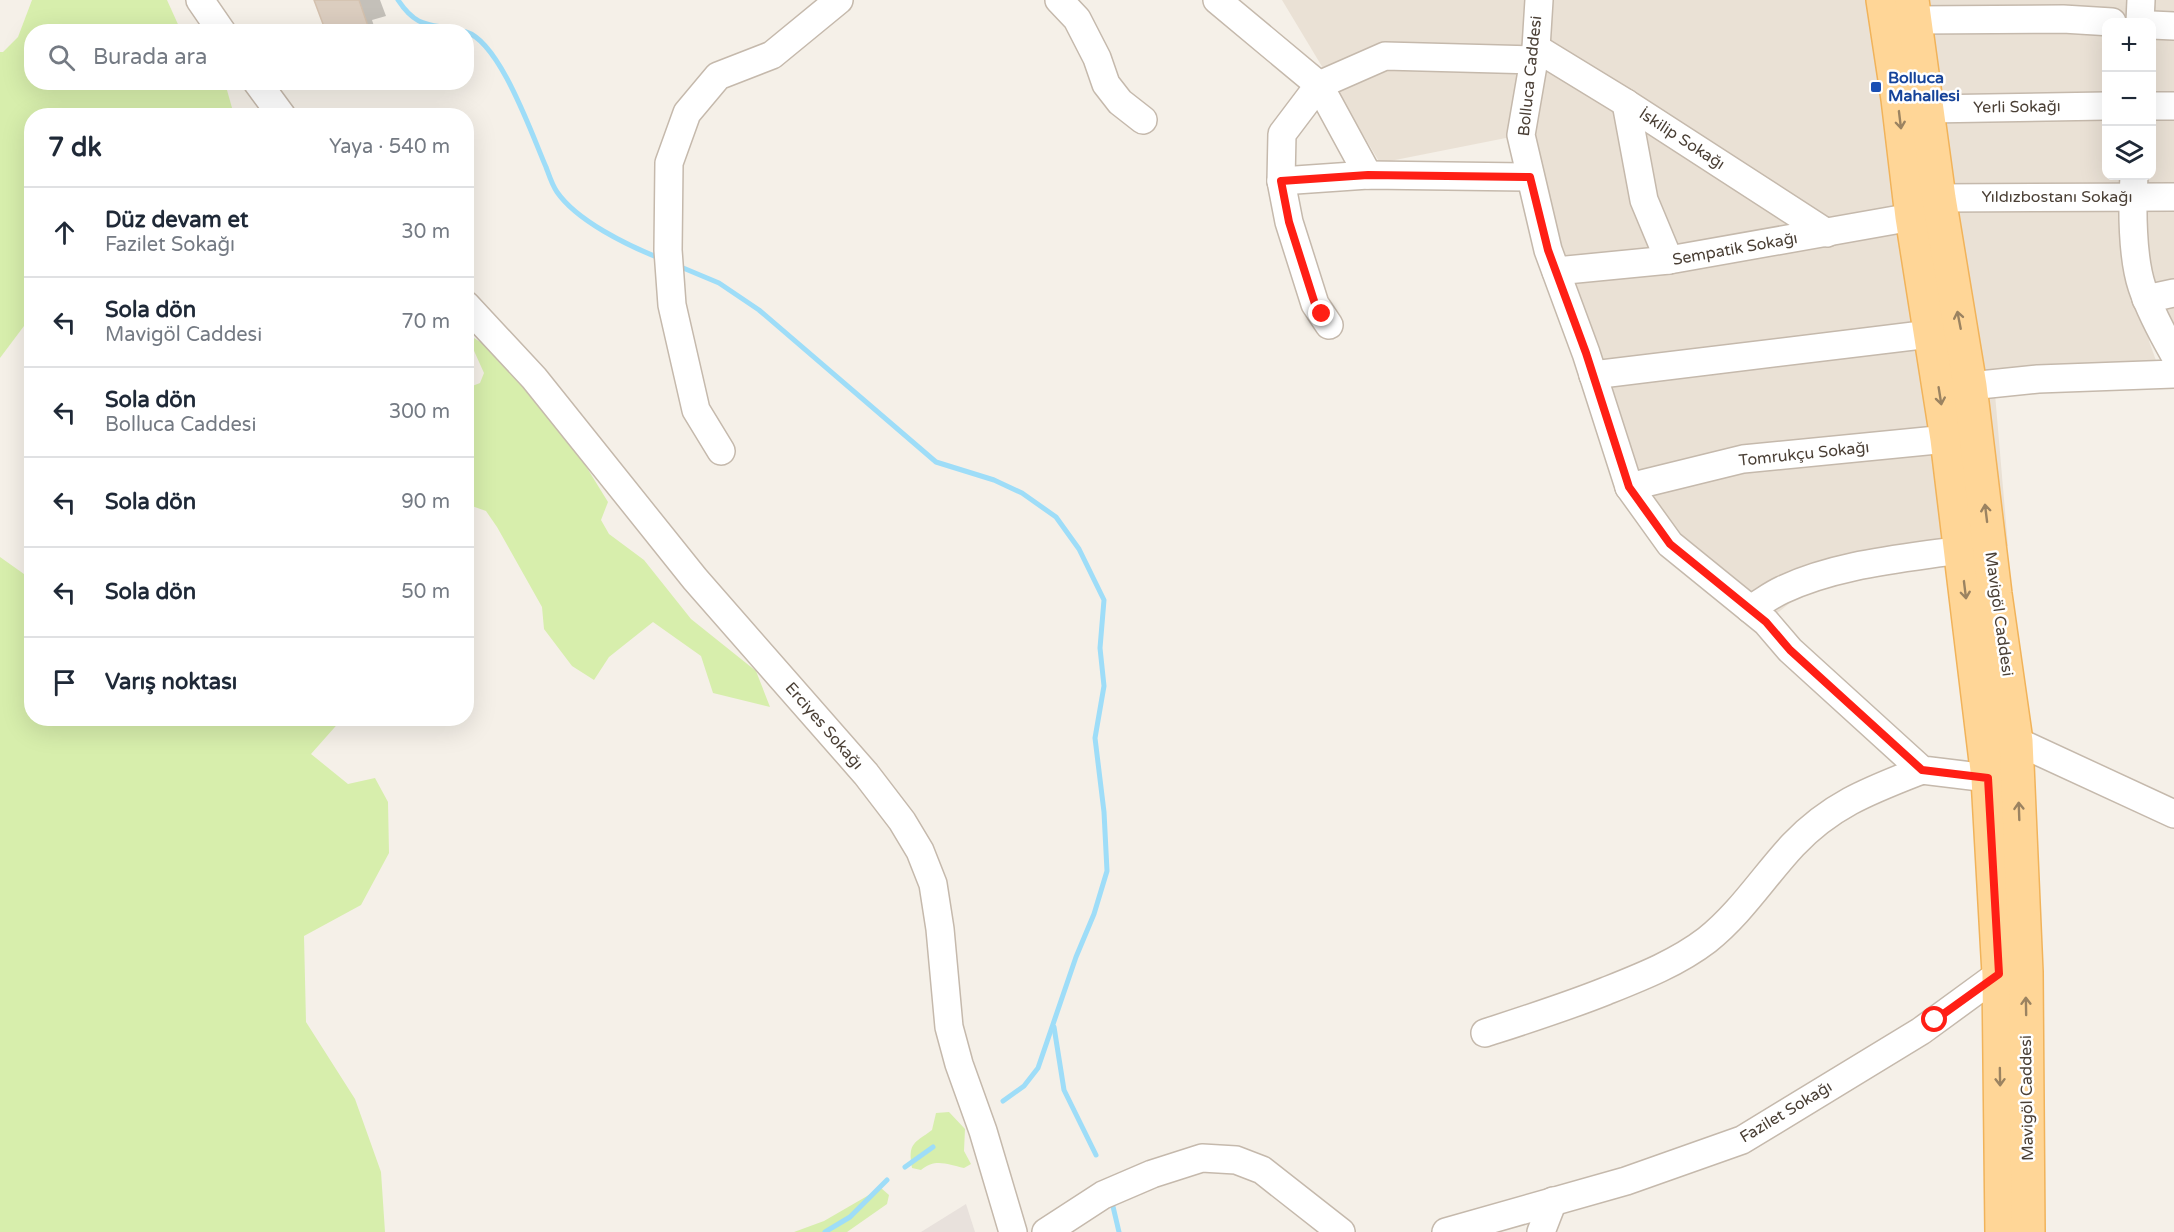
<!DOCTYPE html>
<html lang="tr">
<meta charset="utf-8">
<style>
:root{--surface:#fff;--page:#f6f6f7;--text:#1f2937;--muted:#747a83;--line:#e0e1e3}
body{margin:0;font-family:"Varela Round",sans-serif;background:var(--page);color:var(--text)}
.controls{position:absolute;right:18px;top:18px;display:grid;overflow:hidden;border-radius:12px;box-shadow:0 6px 24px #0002}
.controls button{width:54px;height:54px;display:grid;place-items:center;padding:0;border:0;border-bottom:2px solid var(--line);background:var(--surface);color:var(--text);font:30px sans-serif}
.stop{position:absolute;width:18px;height:18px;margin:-14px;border:4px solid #ff1f15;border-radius:50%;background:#fff}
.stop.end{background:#ff1f15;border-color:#fff;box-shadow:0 2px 6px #0008}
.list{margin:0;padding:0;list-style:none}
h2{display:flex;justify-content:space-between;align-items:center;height:78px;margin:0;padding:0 24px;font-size:26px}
h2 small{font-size:20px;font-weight:400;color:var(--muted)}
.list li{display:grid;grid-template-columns:39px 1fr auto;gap:18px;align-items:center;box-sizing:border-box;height:90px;padding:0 24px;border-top:2px solid var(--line)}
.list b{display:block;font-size:22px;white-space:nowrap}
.list p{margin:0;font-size:20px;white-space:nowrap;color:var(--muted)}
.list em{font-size:20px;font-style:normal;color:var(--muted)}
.icon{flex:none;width:33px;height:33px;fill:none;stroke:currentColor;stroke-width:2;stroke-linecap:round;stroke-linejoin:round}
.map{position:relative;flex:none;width:2174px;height:1232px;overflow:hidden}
.search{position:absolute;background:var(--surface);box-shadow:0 6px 24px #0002;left:24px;top:24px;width:450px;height:66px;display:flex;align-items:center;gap:15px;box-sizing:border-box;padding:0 21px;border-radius:24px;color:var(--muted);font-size:22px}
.panel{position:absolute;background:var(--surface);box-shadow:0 6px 24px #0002;left:24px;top:108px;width:450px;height:618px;border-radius:24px}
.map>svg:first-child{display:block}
</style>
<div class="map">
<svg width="2174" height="1232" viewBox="0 0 2174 1232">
<rect width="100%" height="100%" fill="#f5f0e8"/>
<path fill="#eae1d5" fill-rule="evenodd" d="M1282 0H2174V354L2142 289 2149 341 2163 380 1995 394 2008 546 1899 554 1826 574 1766 622 1629 487 1521 135 1380 163ZM2106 22H2152V176H2106Z"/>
<polygon fill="#e8e1dc" points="966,1204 975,1232 921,1232"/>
<g fill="#d7eeac">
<polygon points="32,0 167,0 181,31 32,32 32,82 225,83 234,115 32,116 31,322 24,326 0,358 0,52 3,52 18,37"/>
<polygon points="466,333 493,350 584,463 608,502 601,520 609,534 644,560 691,619 756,671 770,707 713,693 701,656 653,622 609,657 594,680 572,666 544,629 542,607 497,527 486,511 469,505 466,498 467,388 480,383 484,373"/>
<polygon points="0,557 31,579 32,718 342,719 311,754 348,784 375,778 388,802 389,853 361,905 304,936 306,1022 355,1099 381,1172 385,1232 0,1232"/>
<path d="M949 1112 965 1129 964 1151 971 1164 964 1168C947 1164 935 1158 921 1170L912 1168C908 1143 913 1144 932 1130L936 1113Z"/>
<polygon points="881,1188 889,1195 887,1204 847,1232 794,1232 824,1221"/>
</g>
<polygon fill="#0003" points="316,0 380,0 386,16 372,20 376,32 327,32"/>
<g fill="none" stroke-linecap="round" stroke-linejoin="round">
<g stroke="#9eddf8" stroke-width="5">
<path d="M398 0C419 32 433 22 465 32"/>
<path d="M466 32C500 42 532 135 546 167 549 175 552 185 557 192 577 221 627 245 659 258"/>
<polyline points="676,265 719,283 759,310 936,462 994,480 1022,493 1056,517 1079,549 1104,600 1100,648 1104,686 1095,738 1104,812 1107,871 1094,914 1076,957 1038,1068 1024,1086 1003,1101"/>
<polyline points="1054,1027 1064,1090 1096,1155"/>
<polyline points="905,1167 933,1147"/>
<polyline points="1111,1198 1119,1232"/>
<polyline points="825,1232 850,1217 887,1180"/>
</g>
</g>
<polygon fill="#dbcdbf" stroke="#d4c1ae" stroke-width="1.5" points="314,0 359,0 370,32 347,32 345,27 334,32 326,32"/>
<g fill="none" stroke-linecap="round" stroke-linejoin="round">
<g stroke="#c5b9ac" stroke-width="30">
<g id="minor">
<polyline points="200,0 222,32"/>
<polyline points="1059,0 1077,19 1097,58 1106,84 1120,102 1143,120"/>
<polyline points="1217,0 1319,85 1368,175"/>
<polyline points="1539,0 1536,48 1521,135 1548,250 1586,353 1629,487 1670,544 1766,622 1790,650 1922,770 1988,778"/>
<polyline points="1915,20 2063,19 2112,22"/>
<polyline points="2140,22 2141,0"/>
<polyline points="2152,25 2174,26"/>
<polyline points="1536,48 1626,103 1827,233"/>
<polyline points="257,82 282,116"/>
<polyline points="1626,103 1644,200 1669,260"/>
<polyline points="2152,106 2174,106"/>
<polyline points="1928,109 2106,106"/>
<path d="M2134 176C2132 207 2132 257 2142 287 2150 311 2162 333 2174 354"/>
<polyline points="1281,181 1368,175 1530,177"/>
<polyline points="1939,198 2174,197"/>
<polyline points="1556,271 1669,260 1912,217"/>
<polyline points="2146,299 2174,293"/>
<polyline points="466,305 534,378 695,579 866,774 902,821 920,851 933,884 940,929 949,1027 959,1064 983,1131 1013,1232"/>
<polyline points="1329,325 1315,304 1289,222 1281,181 1282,134 1319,85 1385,56 1534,60"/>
<polyline points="1593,375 1930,334"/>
<polyline points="1970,386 2038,379 2174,374"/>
<polyline points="721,451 696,410 672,305 668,250 669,163 687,113 718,76 772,55 839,0"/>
<polyline points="1629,487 1743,459 1947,439"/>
<path d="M1750 609C1761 603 1771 595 1782 590 1837 564 1901 559 1960 550"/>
<polyline points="2016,741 2174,814"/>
<path d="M1485 1033C1525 1020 1566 1007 1606 991 1641 977 1677 963 1707 940 1741 913 1764 876 1793 845 1832 804 1871 790 1922 770"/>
<polyline points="1046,1232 1103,1195 1152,1174 1202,1158 1236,1160 1262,1170 1341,1232"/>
<polyline points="1446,1232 1626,1181 1742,1140 1921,1031 1999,974"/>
<polyline points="1541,1232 1553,1201"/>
</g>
</g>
<g stroke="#f1b35a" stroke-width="36">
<g id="major">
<polyline points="1883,0 1898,99 1912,217 1947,439 1988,778 1999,974 2002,1232"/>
<polyline points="1912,0 1939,198 1970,386 1995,594 2016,741 2026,972 2028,1232"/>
</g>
</g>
<use href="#minor" stroke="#fff" stroke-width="27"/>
<use href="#major" stroke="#ffd697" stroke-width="33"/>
</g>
<defs><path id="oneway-shaft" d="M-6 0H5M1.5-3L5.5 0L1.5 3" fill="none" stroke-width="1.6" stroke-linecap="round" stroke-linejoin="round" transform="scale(1.5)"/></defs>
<g stroke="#9b8361">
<use href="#oneway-shaft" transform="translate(1900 120) rotate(83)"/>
<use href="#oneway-shaft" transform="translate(1959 320) rotate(-101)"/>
<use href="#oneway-shaft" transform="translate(1940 396) rotate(81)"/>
<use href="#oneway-shaft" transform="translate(1986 513) rotate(-97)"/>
<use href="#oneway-shaft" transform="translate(1965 590) rotate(83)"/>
<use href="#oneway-shaft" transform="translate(2019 811) rotate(-92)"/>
<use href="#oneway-shaft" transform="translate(2026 1006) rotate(-91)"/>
<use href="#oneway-shaft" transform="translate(2000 1077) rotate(89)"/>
</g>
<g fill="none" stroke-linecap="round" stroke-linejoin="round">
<polyline stroke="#ff1f15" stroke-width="8" points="1322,314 1315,304 1289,222 1281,181 1368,175 1530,177 1548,250 1586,353 1629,487 1670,544 1766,622 1790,650 1922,770 1988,778 1999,974 1935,1020"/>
</g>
<rect fill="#1a4fb4" stroke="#fff" stroke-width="2" x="1870" y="81" width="12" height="12" rx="3"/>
<g text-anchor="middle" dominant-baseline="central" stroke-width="5" stroke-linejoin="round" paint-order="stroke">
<g font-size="16" fill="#4a3f35" stroke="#fff">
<text transform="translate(1530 76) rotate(-84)">Bolluca Caddesi</text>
<text transform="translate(2017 107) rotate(-1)">Yerli Sokağı</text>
<text transform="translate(1682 139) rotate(33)">İskilip Sokağı</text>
<text x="2057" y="197">Yıldızbostanı Sokağı</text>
<text transform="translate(1735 249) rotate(-10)">Sempatik Sokağı</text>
<text transform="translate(1804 454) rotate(-6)">Tomrukçu Sokağı</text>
<text transform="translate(1999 614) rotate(82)">Mavigöl Caddesi</text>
<text transform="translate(824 726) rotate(49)">Erciyes Sokağı</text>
<text transform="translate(2027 1098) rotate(-91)">Mavigöl Caddesi</text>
<text transform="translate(1786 1112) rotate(-31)">Fazilet Sokağı</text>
</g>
<g font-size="16" font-weight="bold" fill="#164399" stroke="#fff" text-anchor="start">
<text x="1888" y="78">Bolluca<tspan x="1888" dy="18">Mahallesi</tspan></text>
</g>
</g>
</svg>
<div class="controls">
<button>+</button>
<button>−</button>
<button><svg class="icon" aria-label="layers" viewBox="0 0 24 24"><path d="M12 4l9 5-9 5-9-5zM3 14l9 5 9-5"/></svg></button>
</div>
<div class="stop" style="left:1935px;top:1020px"></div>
<div class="stop end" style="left:1322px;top:314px"></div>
<div class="search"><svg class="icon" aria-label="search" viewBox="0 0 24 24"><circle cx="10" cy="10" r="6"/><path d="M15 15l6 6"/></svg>Burada ara</div>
<section class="panel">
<h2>7 dk<small>Yaya · 540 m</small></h2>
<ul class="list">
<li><svg class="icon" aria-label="ahead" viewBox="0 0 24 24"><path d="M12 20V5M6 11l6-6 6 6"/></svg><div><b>Düz devam et</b><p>Fazilet Sokağı</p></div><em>30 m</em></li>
<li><svg class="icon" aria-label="left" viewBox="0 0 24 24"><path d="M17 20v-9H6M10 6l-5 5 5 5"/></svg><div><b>Sola dön</b><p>Mavigöl Caddesi</p></div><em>70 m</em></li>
<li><svg class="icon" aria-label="left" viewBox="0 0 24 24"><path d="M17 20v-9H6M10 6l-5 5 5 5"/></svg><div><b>Sola dön</b><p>Bolluca Caddesi</p></div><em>300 m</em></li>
<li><svg class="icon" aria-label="left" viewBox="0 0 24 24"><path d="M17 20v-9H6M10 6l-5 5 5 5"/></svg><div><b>Sola dön</b></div><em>90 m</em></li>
<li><svg class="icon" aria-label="left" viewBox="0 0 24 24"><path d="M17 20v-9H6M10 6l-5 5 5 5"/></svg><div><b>Sola dön</b></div><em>50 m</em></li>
<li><svg class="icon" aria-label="arrive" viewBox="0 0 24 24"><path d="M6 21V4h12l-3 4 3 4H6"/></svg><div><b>Varış noktası</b></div></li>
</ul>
</section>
</div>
